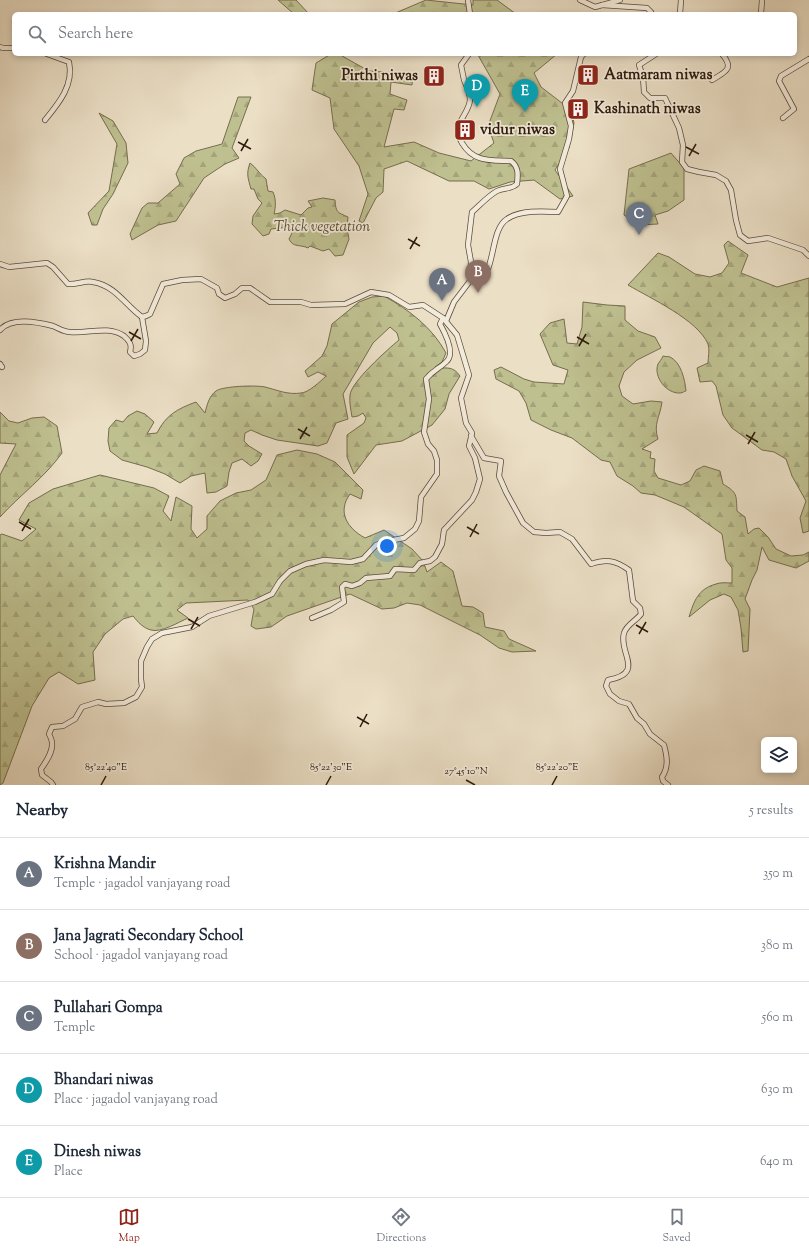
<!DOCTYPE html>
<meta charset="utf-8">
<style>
:root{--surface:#fff;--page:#f6f6f7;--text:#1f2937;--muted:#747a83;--line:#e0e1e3;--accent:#8f2418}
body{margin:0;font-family:"Sorts Mill Goudy",serif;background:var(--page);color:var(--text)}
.controls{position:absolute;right:12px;bottom:12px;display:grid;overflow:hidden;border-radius:6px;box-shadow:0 2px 6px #0003}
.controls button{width:36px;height:36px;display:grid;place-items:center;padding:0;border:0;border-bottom:1px solid var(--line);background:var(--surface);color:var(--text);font:20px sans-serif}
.you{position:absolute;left:387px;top:546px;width:14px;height:14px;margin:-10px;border:3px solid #fff;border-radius:50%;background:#1a73e8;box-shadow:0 0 0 6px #1a73e833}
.badge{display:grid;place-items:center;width:26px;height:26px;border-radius:50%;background:var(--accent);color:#fff;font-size:13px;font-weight:700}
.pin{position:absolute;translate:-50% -33px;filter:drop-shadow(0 1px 2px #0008)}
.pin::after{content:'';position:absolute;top:21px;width:14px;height:12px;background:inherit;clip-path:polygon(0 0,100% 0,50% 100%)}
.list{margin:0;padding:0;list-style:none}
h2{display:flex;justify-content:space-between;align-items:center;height:52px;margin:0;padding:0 16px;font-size:17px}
h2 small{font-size:13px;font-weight:400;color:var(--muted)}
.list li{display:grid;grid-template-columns:26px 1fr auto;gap:12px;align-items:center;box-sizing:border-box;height:72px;padding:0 16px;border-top:1px solid var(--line)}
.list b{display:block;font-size:15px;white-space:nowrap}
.list p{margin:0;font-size:13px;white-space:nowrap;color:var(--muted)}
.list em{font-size:13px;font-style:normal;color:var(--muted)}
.icon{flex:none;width:22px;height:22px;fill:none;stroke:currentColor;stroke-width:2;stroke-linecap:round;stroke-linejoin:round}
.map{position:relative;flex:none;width:809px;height:785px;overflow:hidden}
.search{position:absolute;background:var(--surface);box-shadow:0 2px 6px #0003;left:12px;right:12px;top:12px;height:44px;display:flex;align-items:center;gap:10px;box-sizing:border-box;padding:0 14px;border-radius:6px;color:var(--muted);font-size:15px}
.sheet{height:412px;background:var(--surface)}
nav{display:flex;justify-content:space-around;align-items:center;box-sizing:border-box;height:56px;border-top:1px solid var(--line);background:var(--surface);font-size:11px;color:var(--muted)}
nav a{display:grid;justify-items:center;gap:2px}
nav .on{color:var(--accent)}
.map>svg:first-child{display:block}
</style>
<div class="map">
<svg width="809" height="785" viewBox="0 0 809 785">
<defs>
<pattern id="forest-firs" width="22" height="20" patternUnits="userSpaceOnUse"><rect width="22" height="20" fill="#bfc090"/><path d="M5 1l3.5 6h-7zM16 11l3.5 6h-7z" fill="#a4a47b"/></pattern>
</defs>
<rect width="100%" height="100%" fill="#ebdfc6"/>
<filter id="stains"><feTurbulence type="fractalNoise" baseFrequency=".005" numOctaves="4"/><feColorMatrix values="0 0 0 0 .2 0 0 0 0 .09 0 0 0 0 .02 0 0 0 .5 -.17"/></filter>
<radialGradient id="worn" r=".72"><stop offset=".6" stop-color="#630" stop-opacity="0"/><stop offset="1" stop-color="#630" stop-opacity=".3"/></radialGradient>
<g fill="url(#forest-firs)" stroke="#766d4e">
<polygon points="278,0 296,0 309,14 294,14"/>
<polygon points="426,0 473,5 473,0 497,0 516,14 393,14"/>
<polygon points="331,54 340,54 342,56 369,71 413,74 412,85 391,82 390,94 407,100 404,110 394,109 384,147 414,142 439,153 471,161 494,143 488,126 500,94 478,55 557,54 534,73 541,87 571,110 574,123 569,148 555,170 573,196 560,199 534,180 510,182 489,189 474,181 449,181 407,161 384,169 383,192 376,198 363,223 359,221 368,194 359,166 334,129 330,98 312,90 316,63"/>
<polygon points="238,97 251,97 232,148 239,158 225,164 204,178 176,221 158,225 132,240 130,234 142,208 148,203 158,203 180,184 176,174 184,158 196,151 222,144"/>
<polygon points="99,113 113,121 126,143 128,163 113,194 103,209 97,225 92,225 88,213 109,191 117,144"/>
<polygon points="671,153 684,168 684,200 668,211 655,215 658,224 638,225 624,215 629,169"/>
<path d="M250 163C257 168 259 174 266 179L268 191 273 192C276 199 276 206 274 214L280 213 285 210 301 215 308 208 312 207 308 201 323 198 335 200C336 213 337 212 348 217L347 228 349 239 343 255 335 256 329 249 323 251 310 246 308 248C300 244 293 248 289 239L292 233 289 227 271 229 269 234 263 236 252 224 253 216 262 203 258 199 254 189H251C248 178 246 174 250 163Z"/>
<path d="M728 241 748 255 741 273 777 287 809 278V531L803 533 800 518 806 501 792 476 786 459 774 452 762 450 732 428 723 415 716 386 712 381 700 382 697 368 708 363C708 358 710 349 708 344 698 320 650 298 628 285L658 253 669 257 695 274 710 277 722 273 729 263 724 245Z"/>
<path d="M384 296C409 310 432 327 446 353L442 362 435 367 437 369C447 367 454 367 460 376L449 394 445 409 432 425 402 441 376 445 354 474 347 457V435L364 423 366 418 363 413 358 416 352 417C351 410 349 402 350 395 351 382 388 349 399 340L397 333 390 327 373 343 343 394 348 419 336 423 327 443 318 446 277 440 262 435 251 430 245 433 244 441 249 446 262 454 258 461 251 466 242 459 232 463 229 472 227 486 216 492 207 493 205 473 191 476 180 483 165 474 147 467 122 460 110 451 108 441 109 428 116 420 123 422 128 416 137 411 145 414 154 422 147 434 157 433C166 415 177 409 196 402L205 413C207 405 209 396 216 391 223 386 256 385 265 387 277 390 288 395 301 393 308 393 321 381 326 376L318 372 308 377 305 371 322 356 327 346 332 324 359 302 372 297Z"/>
<path d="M583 302 607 305 625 306V320L638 331 655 337 661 348 637 360 624 372 619 386 622 396 633 404 651 401 662 402C660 417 653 424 658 439L642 449 651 452 650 458 655 459 654 471 658 478 681 485 690 481 696 470 704 466 720 471 723 484C738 493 736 495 737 511L745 517 748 534 754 529 759 528 768 537 776 549 791 556 803 555 809 552V561L796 568 769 560 762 547 757 570 752 580 745 599 750 609 748 651 743 652 741 628 738 610 731 597 724 594 710 600 689 617C694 601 698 589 716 584 721 582 727 583 732 583V568L726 560 722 534 684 507 655 495 641 493 633 486 617 476 610 462 601 460 572 438 551 430 531 420 526 403 519 391 496 379 494 370 501 367 524 379 534 382 564 384 568 370 553 365 540 334 550 323 564 319 567 343 577 344 582 327Z"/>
<path d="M663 356C666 357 668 356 670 357 681 362 685 380 686 391 684 391 683 393 680 393 667 394 653 377 658 364 659 362 662 359 663 356Z"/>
<path d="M0 412 9 421 18 423 32 418 44 417 57 426 62 453C45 477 20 495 0 517V475L16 444 0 443Z"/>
<path d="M297 450 317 454 335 462 363 490 361 499 350 494C337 512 347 528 365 538L384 530 412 549 423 561 427 572 441 562 453 571 462 606 473 607 483 613 485 627 504 631 509 639 536 651 512 652 499 648 480 635 420 605 407 603 394 608 382 609 350 594 287 616 271 627 256 629 251 626 254 609 248 600 186 603 177 610 188 618C179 622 161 633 151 630 143 628 138 622 133 616L123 619 105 634 93 652 95 680 78 684 59 672 49 678 32 706 3 783 0 785V535L2 534 22 541 36 529 19 520 29 503 53 489 100 475 154 488 169 496 163 511 171 521 176 497 192 506 191 529 197 538 207 529V516L220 501 236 493 251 490 266 480 277 455Z"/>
</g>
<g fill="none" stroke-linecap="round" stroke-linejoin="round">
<g stroke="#5c4b3a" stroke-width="6">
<g id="minor">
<polyline points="468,0 470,14"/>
<polyline points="580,0 595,7 620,0"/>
<polyline points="602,5 647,8 651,12 649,14"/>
<polyline points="680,14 681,0"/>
<polyline points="761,14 762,0"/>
<polyline points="0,47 3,48 14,48"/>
<polyline points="656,54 639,65 643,77 644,92 650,98 665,98 679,128 683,145 682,162 687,169 699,172 716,175 726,181 731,190 736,220 740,235 748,241 768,238 803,250 809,256"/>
<path d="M712 80C725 72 735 69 722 54"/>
<polyline points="783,118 794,109 779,81 781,76 809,59"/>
<path d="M45 120C59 103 74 85 69 62L47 54"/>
<path d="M0 264 9 267 47 263 53 267 68 284C77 285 85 280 93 282 116 286 125 305 142 317L146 316 150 314 163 284 182 280 201 279 217 288 219 294 225 298 235 294 242 288H250L270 302H301L311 305 345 304 371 292 389 295 409 307 423 305 443 318 457 335 469 375 461 398 466 423 472 433 469 446 475 458 480 479 476 492 472 500 444 530 442 544 435 557 430 561 420 563 414 570 395 569 390 576 366 578 360 583 352 586 345 584 342 587 344 602 331 610 312 618"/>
<path d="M470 281C475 280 479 280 482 278 495 267 491 229 507 219 520 210 542 211 558 212L567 196 560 169 569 139 571 126 565 103 573 91 581 57 584 54"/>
<path d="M446 321 454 302 470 281 471 262 468 245 472 212C480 205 488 196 497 191 504 187 511 190 517 184 518 175 519 167 511 161 491 160 474 163 462 143 459 138 457 134 458 129 460 118 469 111 470 100 470 93 467 87 464 80 463 75 462 70 461 65L469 54"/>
<path d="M0 330C11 317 38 322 53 326 58 328 64 332 70 332 88 334 108 325 124 336 130 341 132 345 130 352L134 356 140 354 145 350 146 341 142 317"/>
<polyline points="0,364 2,367"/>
<path d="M471 436 484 458 501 461 499 476 506 492 523 523 534 532 546 533 560 532 572 539 591 564C607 559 615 560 629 570L633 601 640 608 641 614C636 621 627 624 624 633 618 653 646 673 608 680L606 686 610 694 619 701 629 704 637 718 644 724 650 734 664 745C667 756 669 767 662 777L663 781 668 785"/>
<path d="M53 785 51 782 42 775 41 769C46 762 53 752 52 743 52 740 50 736 49 734L52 727 63 726 75 719 82 707 98 702 106 704 124 703 136 697 142 687 141 679V661L147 647 152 639 162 633 192 627 209 616 255 602 272 594 280 581 290 571 306 564 324 560 351 562 363 559 376 545 388 541 404 538 415 529 419 521 421 497 437 474V460L434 451 428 444 424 432 429 399 426 379C433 370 439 369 446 362 456 354 445 333 440 324L443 318"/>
</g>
</g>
<use href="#minor" stroke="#f2eada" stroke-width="4.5"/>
</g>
<path fill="none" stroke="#2d1a0b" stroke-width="1.5" d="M238 142 251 149M686 147 699 154M241 151 248 139M689 156 696 144M408 239 420 246M410 249 417 237M129 332 141 339M577 337 589 344M131 341 138 329M579 346 586 334M298 429 310 436M746 435 758 442M300 439 307 427M748 444 755 432M19 522 31 529M467 527 479 534M22 531 29 519M470 537 477 524M188 619 200 626M636 625 648 632M191 629 198 617M639 634 646 622M357 717 369 724M360 727 367 714M466 780 475 785M101 785 106 776M326 785 331 776M552 785 557 776"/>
<defs>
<g id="building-square" transform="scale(1.15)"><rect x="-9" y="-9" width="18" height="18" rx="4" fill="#8f2418" stroke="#f2eada"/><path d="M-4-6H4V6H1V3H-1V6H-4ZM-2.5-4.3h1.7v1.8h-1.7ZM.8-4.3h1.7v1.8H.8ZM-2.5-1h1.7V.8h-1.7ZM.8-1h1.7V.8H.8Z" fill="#fff"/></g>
</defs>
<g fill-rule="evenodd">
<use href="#building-square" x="588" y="75"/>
<use href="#building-square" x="434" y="76"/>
<use href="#building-square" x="578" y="109"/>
<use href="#building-square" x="465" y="130"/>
</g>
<g text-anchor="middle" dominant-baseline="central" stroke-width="3.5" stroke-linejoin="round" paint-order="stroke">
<g font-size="15" font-weight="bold" fill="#2d1a0b" stroke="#f2eada" text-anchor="start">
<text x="604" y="75">Aatmaram niwas</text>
<text x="418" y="76" text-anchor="end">Pirthi niwas</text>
<text x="594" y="109">Kashinath niwas</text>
<text x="480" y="130">vidur niwas</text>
</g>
<g font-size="15" font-style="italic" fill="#594c33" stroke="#f2eada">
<text x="322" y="227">Thick vegetation</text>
</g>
</g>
<g font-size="10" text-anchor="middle" fill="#2d1a0b" stroke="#f2eada" stroke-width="3.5" stroke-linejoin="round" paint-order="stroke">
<text x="106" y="770">85°22'40"E</text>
<text x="331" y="770">85°22'30"E</text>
<text x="557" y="770">85°22'20"E</text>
<text x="466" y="774">27°45'10"N</text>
</g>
<rect width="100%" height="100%" filter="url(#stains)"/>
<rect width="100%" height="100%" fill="url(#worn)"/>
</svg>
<div class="controls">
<button><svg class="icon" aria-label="layers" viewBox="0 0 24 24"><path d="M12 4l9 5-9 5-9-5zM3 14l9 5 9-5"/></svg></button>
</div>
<div class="you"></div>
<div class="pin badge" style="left:442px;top:301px;background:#6b7280">A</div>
<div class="pin badge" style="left:478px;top:293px;background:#8d6e63">B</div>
<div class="pin badge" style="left:639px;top:235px;background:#6b7280">C</div>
<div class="pin badge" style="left:477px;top:107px;background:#0f9aa8">D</div>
<div class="pin badge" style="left:525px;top:112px;background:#0f9aa8">E</div>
<div class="search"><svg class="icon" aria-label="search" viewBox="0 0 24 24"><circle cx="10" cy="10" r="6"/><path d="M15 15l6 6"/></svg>Search here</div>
</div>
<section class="sheet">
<h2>Nearby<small>5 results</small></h2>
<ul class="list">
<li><span class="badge" style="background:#6b7280">A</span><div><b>Krishna Mandir</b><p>Temple · jagadol vanjayang road</p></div><em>350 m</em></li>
<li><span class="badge" style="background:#8d6e63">B</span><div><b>Jana Jagrati Secondary School</b><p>School · jagadol vanjayang road</p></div><em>380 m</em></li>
<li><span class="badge" style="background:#6b7280">C</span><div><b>Pullahari Gompa</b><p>Temple</p></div><em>560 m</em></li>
<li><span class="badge" style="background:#0f9aa8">D</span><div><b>Bhandari niwas</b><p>Place · jagadol vanjayang road</p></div><em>630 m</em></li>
<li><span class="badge" style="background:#0f9aa8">E</span><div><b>Dinesh niwas</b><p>Place</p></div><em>640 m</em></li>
</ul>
</section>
<nav>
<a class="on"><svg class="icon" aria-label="map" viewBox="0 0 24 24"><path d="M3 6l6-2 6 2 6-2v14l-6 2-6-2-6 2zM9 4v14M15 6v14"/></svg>Map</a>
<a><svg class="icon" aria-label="directions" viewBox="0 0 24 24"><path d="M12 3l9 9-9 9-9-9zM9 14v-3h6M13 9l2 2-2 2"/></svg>Directions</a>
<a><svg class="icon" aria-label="saved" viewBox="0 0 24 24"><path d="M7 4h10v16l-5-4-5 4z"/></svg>Saved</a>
</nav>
